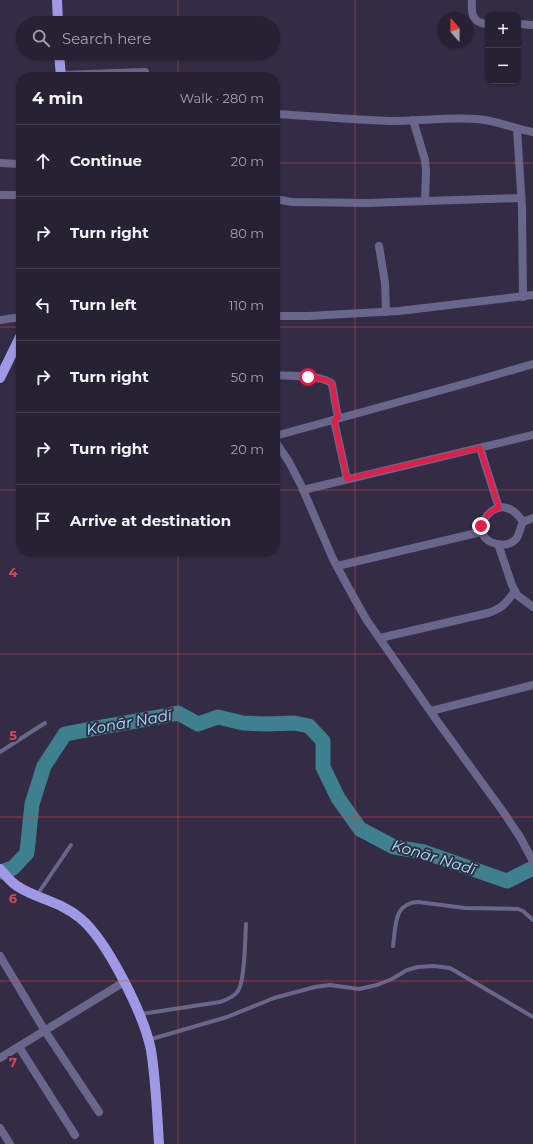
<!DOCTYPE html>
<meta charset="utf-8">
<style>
:root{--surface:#272134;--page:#332e40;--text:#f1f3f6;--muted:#a4a3ac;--line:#433e4f}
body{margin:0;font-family:Montserrat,sans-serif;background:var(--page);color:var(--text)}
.controls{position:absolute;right:12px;top:12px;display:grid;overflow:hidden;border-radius:8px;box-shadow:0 1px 3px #0004}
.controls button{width:36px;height:36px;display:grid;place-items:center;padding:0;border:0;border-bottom:1px solid var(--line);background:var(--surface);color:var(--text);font:20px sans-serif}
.compass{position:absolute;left:437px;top:12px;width:36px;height:36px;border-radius:50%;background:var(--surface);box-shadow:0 1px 3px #0004;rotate:340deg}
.stop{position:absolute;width:12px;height:12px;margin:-9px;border:3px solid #e11d48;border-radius:50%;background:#fff}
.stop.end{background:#e11d48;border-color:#fff;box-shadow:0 1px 4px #0008}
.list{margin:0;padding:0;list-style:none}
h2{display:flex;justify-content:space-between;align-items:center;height:52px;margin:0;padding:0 16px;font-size:17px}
h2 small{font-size:13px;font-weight:400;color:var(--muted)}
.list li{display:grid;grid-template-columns:26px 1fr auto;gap:12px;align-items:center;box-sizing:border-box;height:72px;padding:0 16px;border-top:1px solid var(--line)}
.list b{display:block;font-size:15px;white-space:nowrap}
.list em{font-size:13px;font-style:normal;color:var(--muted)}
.icon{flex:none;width:22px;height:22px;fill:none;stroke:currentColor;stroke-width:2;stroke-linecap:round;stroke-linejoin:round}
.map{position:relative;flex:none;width:533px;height:1144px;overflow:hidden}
.search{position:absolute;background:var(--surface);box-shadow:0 1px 3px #0004;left:16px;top:16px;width:264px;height:44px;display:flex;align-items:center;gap:10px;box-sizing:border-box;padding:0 14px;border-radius:22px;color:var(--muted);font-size:15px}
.panel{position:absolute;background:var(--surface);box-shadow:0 1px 3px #0004;left:16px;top:72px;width:264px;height:484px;border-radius:16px}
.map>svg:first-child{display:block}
</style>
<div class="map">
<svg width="533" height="1144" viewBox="0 0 533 1144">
<rect width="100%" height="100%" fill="#342c45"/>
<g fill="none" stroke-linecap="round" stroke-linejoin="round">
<path stroke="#3e808d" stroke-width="15" d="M0 872 13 868 27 853 32 804 44 766 65 734C103 726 141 721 178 713L198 724 218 717 243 723 266 724 294 723 309 726 323 741V767L338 798 360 829 394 847 424 852 507 881 533 868"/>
<g stroke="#68668b" stroke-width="4">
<polyline points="0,752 45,723"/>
<polyline points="37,895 71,845"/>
<path d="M393 946C396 927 393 903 418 902L465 908 518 909 523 911 533 920"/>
<path d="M141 1014 220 1002C226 1000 234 997 238 991 245 981 245 939 246 924"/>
<polyline points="148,1040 227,1017 274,998 315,987 330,985 359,989 377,985 392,979 407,970 418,967 434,966 450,968 533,1017"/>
</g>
<g stroke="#68668b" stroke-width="8">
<path d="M472 0C471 14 472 23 488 24"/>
<polyline points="518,24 533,25"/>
<polyline points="61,75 145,72"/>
<path d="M275 114C314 116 352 120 391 121 419 121 448 117 477 119 496 120 514 129 533 132"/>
<polyline points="413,120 425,160 426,171 425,201"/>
<polyline points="517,129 522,207 523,297"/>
<polyline points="0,163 21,164"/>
<polyline points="0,195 21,195"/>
<polyline points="275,199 292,202 367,203 521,198"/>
<polyline points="379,246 385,283 386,312"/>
<polyline points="275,316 308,316 399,311 533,295"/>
<polyline points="0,320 21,317"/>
<path d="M275 375C287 376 325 375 332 384L338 418"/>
<polyline points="334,420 347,479"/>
<polyline points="275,436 471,382 533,364"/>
<polyline points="275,441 289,462 301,485 333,559 348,587 366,619 435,718 504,813 520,837 533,861"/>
<polyline points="480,448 499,508"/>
<polyline points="303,490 533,435"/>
<path d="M500 507C511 507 517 513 523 522 520 527 520 534 516 539 504 552 473 541 484 520 488 513 492 510 500 507Z"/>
<polyline points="523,522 533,518"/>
<polyline points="498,544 512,585 517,595 533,607"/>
<polyline points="337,566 481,532"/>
<path d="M380 638 488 613C503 608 506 603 515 591"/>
<polyline points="431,711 533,685"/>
<polyline points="0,956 45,1031 99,1112"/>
<polyline points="19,1047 75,1135"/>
<polyline points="0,1058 124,982"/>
<polyline points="0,1128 10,1144"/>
</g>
<g stroke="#9f98e5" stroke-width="10">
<polyline points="57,0 58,23"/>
<polyline points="59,53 61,77"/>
<polyline points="0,378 21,335"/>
<path d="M0 869C5 875 11 882 17 886 37 899 61 902 80 918 107 940 144 1015 151 1050 156 1081 157 1113 159 1144"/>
</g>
</g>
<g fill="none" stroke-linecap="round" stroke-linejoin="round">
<path stroke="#e11d48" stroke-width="5" d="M308 377 327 380 330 382 332 384 338 418 334 420 347 479 480 448 499 508C489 511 485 517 481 526"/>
</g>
<path fill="none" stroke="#d74b4e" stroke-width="1" stroke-opacity="0.55" d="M178 0V23M355 0V1144M178 53V77M0 163H21M275 163H533M0 327H21M275 327H533M0 490H21M275 490H533M178 551V1144M0 654H533M0 817H533M0 981H533"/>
<g text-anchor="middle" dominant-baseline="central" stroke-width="4" stroke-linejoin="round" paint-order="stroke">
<g font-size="15" font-style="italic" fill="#9debfb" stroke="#342c45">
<text transform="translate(129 722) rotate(-10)">Konār Nadī</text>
<text transform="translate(434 857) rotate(17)">Konār Nadī</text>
</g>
</g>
<g font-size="13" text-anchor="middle" font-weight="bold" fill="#d74b4e" stroke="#342c45" stroke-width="4" stroke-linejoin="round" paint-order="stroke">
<text x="13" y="577">4</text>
<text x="13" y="740">5</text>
<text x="13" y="903">6</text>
<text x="13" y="1067">7</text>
</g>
</svg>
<div class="controls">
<button>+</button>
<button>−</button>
</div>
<svg class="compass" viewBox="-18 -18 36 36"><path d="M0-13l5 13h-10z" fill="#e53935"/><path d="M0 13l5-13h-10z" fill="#a4a3ac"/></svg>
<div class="stop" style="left:308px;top:377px"></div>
<div class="stop end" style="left:481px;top:526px"></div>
<div class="search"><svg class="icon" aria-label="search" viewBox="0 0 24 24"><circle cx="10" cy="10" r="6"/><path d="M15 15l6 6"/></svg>Search here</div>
<section class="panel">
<h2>4 min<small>Walk · 280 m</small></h2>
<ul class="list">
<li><svg class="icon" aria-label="ahead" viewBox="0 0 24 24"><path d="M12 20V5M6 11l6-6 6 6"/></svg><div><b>Continue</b></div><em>20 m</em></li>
<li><svg class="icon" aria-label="right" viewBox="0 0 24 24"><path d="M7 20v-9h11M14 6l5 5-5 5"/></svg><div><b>Turn right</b></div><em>80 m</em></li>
<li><svg class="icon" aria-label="left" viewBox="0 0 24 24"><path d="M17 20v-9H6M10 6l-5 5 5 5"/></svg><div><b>Turn left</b></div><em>110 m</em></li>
<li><svg class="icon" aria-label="right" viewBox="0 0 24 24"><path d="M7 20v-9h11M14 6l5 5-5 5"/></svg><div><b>Turn right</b></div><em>50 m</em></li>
<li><svg class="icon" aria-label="right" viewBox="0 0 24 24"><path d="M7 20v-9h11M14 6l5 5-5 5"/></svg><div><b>Turn right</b></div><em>20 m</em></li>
<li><svg class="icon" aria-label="arrive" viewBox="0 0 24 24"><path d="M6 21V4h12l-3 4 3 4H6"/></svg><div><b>Arrive at destination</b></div></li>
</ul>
</section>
</div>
